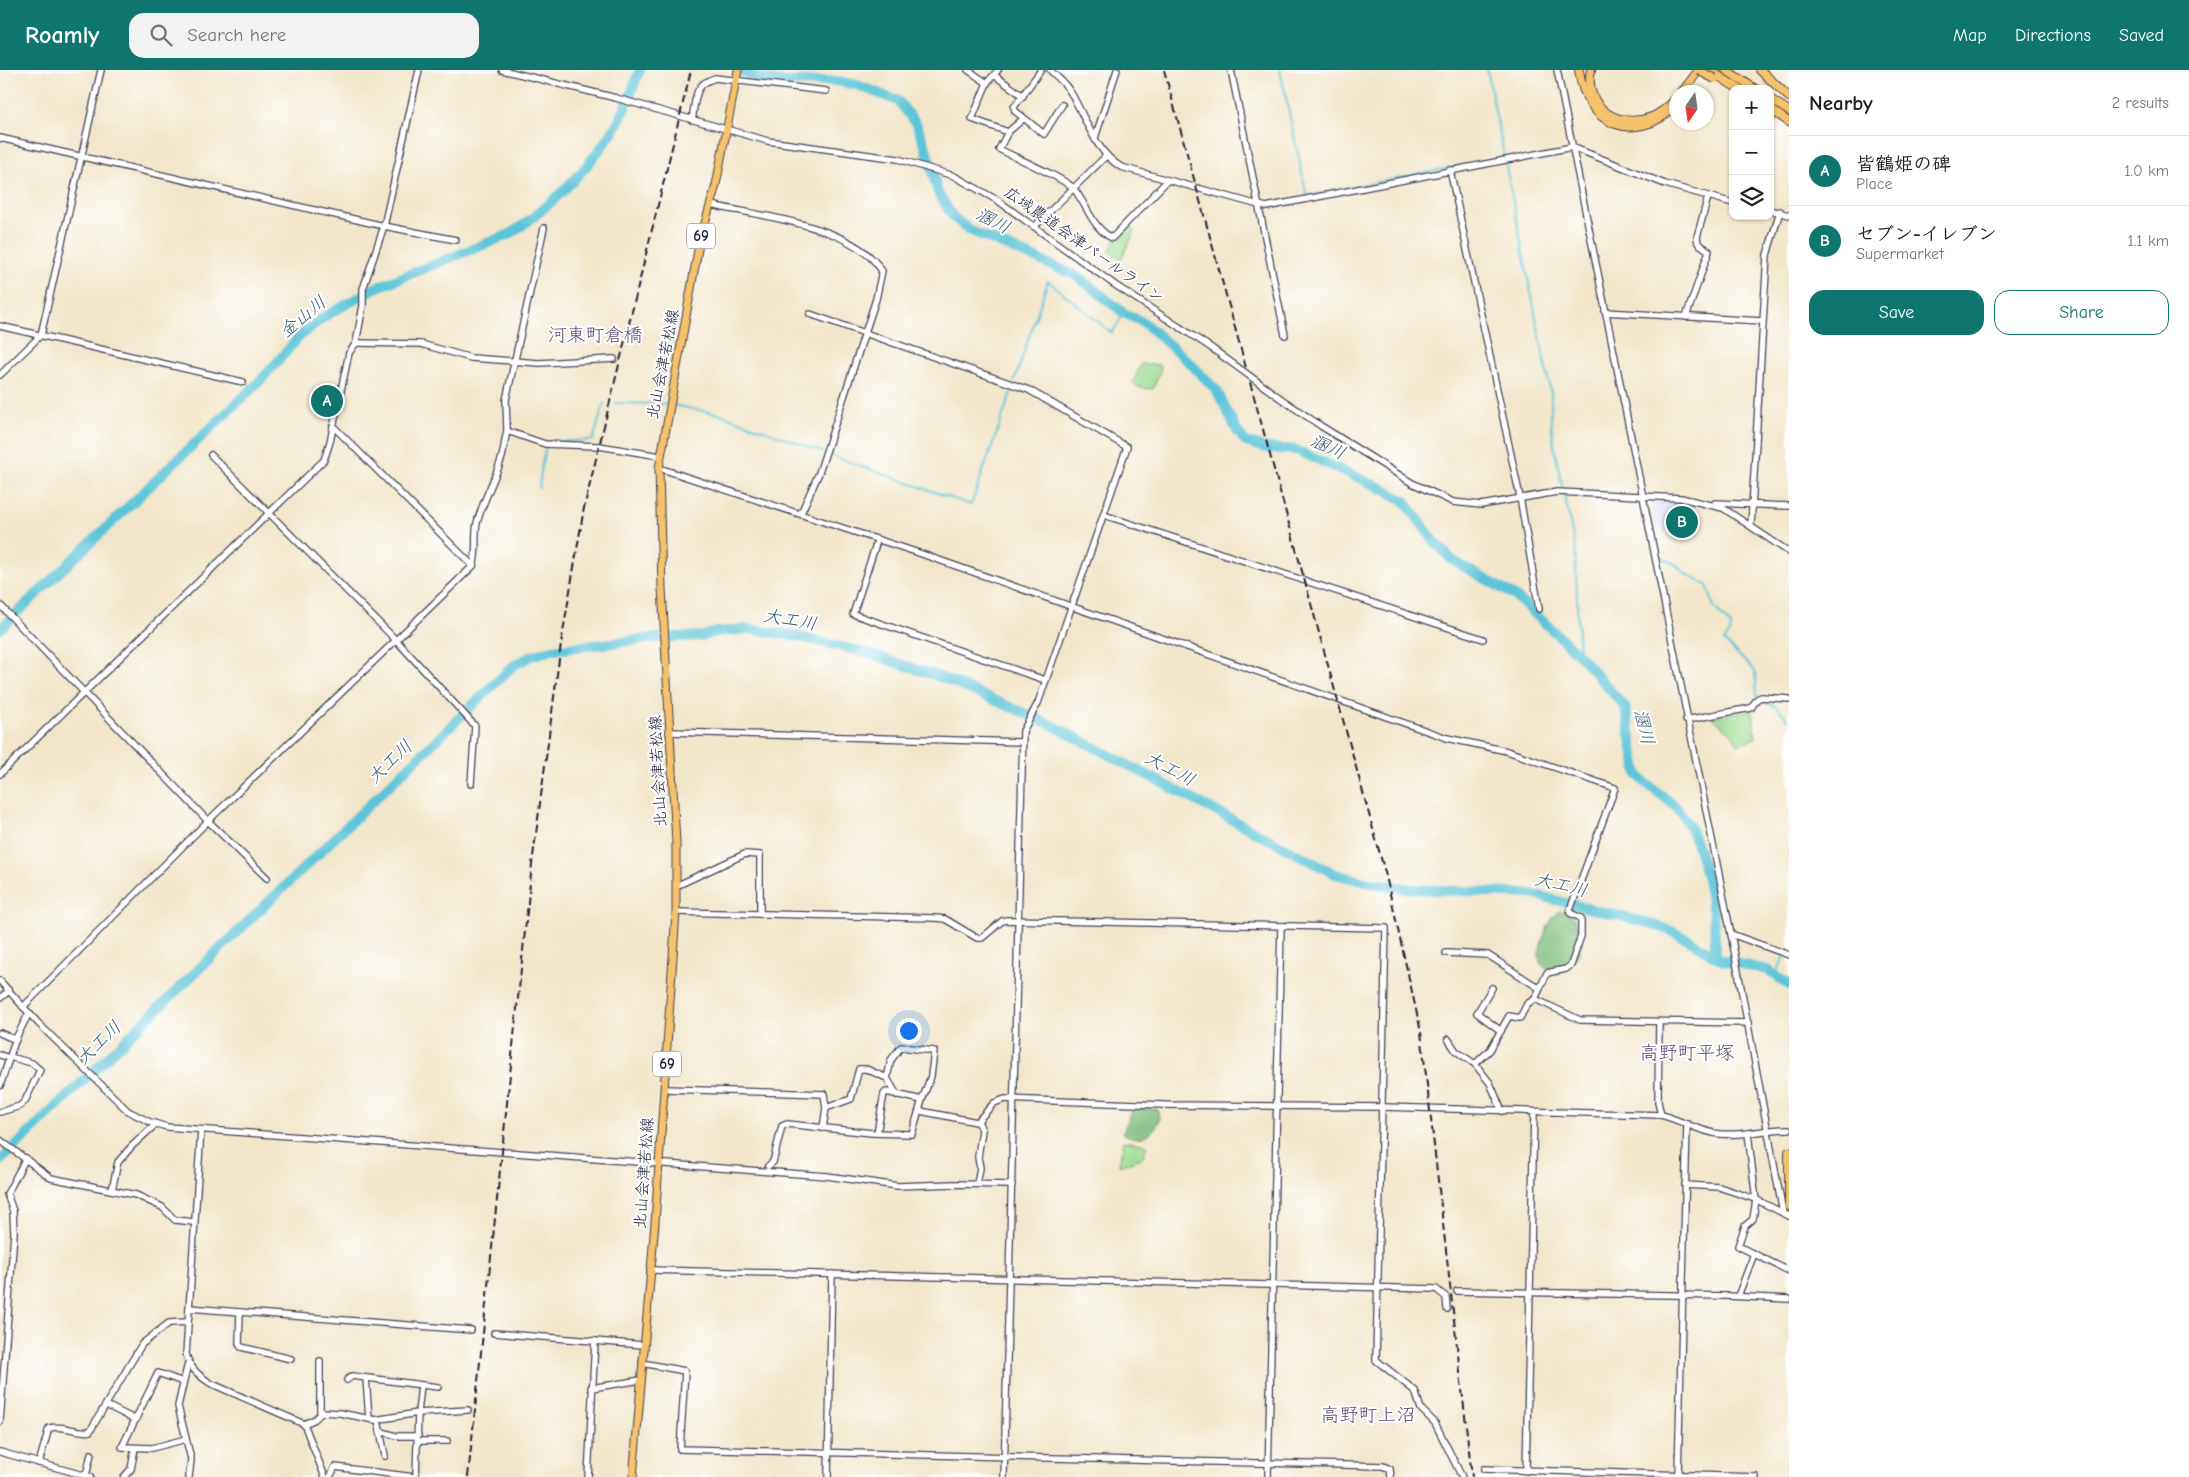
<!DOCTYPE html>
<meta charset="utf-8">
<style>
:root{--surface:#fff;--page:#f2f2f2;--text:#202124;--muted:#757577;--line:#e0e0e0;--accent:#0f766e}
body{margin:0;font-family:"Comic Neue","Klee One",sans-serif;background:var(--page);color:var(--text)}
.controls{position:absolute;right:15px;top:15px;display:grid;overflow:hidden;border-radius:10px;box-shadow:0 1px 4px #0004}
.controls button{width:45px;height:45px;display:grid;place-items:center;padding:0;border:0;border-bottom:1px solid var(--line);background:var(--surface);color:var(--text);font:25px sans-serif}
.compass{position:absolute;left:1669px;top:15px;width:45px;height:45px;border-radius:50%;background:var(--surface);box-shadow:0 1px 4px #0004;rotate:193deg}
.you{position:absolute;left:908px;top:960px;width:18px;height:18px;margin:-12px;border:4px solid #fff;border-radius:50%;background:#1a73e8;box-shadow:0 0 0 8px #1a73e833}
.badge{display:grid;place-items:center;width:32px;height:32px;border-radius:50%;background:var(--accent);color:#fff;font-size:16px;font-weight:700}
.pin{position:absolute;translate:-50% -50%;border:2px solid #fff;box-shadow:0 1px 5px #0006}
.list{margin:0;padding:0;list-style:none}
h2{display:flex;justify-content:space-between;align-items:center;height:65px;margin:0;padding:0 20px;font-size:21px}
h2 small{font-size:16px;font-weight:400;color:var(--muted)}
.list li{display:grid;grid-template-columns:32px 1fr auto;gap:15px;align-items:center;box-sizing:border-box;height:70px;padding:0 20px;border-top:1px solid var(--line)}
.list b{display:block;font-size:19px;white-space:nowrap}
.list p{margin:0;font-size:16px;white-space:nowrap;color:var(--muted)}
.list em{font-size:16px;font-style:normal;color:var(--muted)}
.actions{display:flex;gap:10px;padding:15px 20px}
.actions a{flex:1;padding:11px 0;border:1px solid var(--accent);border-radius:15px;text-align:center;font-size:18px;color:var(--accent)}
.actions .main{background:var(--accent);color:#fff}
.icon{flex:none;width:28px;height:28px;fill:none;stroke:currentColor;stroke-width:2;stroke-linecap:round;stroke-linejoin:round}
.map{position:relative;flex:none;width:1789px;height:1407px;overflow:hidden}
header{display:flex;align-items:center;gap:30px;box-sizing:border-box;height:70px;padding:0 25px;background:var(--accent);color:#fff}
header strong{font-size:24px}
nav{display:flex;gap:28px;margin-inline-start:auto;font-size:18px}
.search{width:350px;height:45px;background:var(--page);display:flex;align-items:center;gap:12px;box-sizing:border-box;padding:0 18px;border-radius:15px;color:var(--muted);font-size:19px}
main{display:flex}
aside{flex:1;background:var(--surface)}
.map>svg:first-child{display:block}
</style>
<header>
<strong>Roamly</strong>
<div class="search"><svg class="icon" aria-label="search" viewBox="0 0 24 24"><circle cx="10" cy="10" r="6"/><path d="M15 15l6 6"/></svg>Search here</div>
<nav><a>Map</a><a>Directions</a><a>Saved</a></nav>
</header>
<main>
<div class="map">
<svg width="1789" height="1407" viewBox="0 0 1789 1407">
<rect width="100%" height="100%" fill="#fff"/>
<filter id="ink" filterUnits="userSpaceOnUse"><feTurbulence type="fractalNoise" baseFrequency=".02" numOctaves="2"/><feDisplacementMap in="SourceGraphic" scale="10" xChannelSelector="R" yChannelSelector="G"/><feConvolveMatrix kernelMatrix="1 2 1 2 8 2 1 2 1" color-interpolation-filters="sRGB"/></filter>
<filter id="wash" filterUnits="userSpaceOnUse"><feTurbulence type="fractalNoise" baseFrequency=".0096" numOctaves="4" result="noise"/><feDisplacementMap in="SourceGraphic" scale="20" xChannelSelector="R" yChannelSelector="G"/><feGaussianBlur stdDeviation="1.12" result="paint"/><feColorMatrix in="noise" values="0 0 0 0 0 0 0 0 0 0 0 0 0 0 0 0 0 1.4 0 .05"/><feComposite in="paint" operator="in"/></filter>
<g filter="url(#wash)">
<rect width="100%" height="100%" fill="#f2e6cb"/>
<polygon fill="#d9d6f7" points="1668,431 1695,434 1694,463 1656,460 1652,435 1653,432"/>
<g fill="#9edd92" stroke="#608066">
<polygon points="1131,156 1135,161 1121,189 1109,181 1114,174 1113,172"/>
<polygon points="1141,294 1159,295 1161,299 1153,319 1140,318 1133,313"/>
<polygon points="1752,640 1756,668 1738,674 1732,664 1712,647"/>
<polygon points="1124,1071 1147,1075 1143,1087 1122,1095 1119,1094"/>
</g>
<g fill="#7ebc7c" stroke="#506f5c">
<path d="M1559 841 1569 842C1612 897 1525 923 1541 875 1545 862 1549 850 1559 841Z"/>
<path d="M1133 1039H1157L1160 1049C1154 1065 1139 1074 1123 1063 1125 1054 1130 1048 1133 1039Z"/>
</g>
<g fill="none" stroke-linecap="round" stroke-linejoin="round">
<g stroke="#5cc4d8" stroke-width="2">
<polyline points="1280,0 1307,126 1505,87"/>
<polyline points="1487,0 1551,324 1551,353 1555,382 1575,475 1579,585"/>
<polyline points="1014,312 1048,211 1112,263 1124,243"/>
<polyline points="616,333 668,334"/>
<polyline points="673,335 723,345 823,382"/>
<polyline points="548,372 593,370 604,333"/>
<polyline points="827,384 971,435 1013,317"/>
<polyline points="539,418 542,393 546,376"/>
<polyline points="1659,486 1675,494 1686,504 1707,515 1714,537 1731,556 1730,563 1724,571 1755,601 1757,626 1761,631 1777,637 1789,650"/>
<polyline points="1775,905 1785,886"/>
</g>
<g stroke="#5cc4d8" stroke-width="10">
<path d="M739 0 757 8 783 12 838 11 857 15 898 31 916 53 927 81 938 123 953 147 971 161 1077 206 1124 243 1143 252 1189 292 1217 321 1237 361 1246 372 1266 378 1296 380 1379 417 1405 431 1434 471 1452 490 1515 526 1546 554 1581 587 1625 637 1638 705C1650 720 1669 727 1681 743 1702 771 1719 850 1714 886"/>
<path d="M0 559 261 310 301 265 324 247 375 218 510 164C547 140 584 103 609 67 623 48 631 21 640 0"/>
<polyline points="0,1091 513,596 531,586 552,580 655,568 703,566 717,562 747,559 796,566 867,583 943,608 1052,655 1335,804 1370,813 1412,819 1531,824 1644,852 1669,860 1688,869 1721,890 1768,900 1789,915"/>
</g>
</g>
</g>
<g filter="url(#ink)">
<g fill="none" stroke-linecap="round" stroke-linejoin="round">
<g stroke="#413f51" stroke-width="8">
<g id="minor">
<polyline points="502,0 616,28 768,71 898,89 954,106 997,130 1115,215 1210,277"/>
<polyline points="968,0 987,13"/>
<polyline points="998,0 987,13 972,49 1008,62"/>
<polyline points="1041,0 1014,37 1015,41 1044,64 1062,35"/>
<path d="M1050 0C1057 7 1066 14 1071 23 1086 48 1095 82 1121 97L1266 137 1572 77 1665 114 1733 133"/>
<polyline points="1231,0 1285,265"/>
<polyline points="1557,0 1731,864 1783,1143 1789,1146"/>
<polyline points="994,5 1023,26"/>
<path d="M1023 49 1008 62 999 79C1014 87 1066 109 1074 119 1087 135 1092 158 1112 168L1167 111"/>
<path d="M692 50C696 30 693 14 715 8L826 21"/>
<polyline points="0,68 384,156 456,170"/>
<polyline points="1095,68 1117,0"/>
<polyline points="1450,100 1520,427 1539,539"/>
<path d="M710 135C760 146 854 155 882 201L876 229 819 403 801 443"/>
<polyline points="1770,140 1789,145"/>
<polyline points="1035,156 1106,86"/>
<polyline points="544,158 506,330 507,361 545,374 599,376 660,386"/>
<polyline points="1605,242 1762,251"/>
<polyline points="810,244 1029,320 1127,377 1038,633 1023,661 1004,1407"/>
<polyline points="1686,247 1708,184 1709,181 1698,173 1697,167 1708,127"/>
<polyline points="0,256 243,312"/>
<polyline points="356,273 421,274 471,288 539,293 614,289"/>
<polyline points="0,305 41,265 101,0"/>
<polyline points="1280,328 1321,356 1412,413 1453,432 1481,435 1557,422 1681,428 1723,438 1789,482"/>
<polyline points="333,356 473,496"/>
<polyline points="211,385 396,570 475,656 471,714"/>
<polyline points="659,398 916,482 1447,668 1507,681 1615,718 1570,840 1570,843 1581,848 1581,866 1571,895 1566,899 1547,903 1535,929 1527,934 1520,948 1509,946 1490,980 1475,994 1490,1013 1502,1041"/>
<polyline points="1715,433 1789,436"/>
<polyline points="1104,445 1483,569"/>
<polyline points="1751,455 1767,185 1780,141"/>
<polyline points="877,471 853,544 1045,610"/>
<polyline points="0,535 208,751 267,808"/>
<polyline points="1686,650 1751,638 1757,629 1761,627 1789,629"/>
<polyline points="669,662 1022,672"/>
<polyline points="0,704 324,390 330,372 349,283 356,273 363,236 363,219 384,156 419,0"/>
<polyline points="676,816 745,784 760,785 760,844"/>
<polyline points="676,842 935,848 945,849 977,868 982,868 1002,851 1007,850 1386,858 1376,1290 1415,1321 1421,1339 1435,1353 1462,1407"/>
<polyline points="1731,864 1789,885"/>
<polyline points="1446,883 1488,885 1539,918"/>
<polyline points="0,911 38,953 128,1041 150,1052 167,1057 827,1106 898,1116 954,1114 1012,1115"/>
<polyline points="1492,918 1477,943 1501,961"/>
<polyline points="0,928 9,921"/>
<polyline points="1535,929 1580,950 1748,953"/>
<path d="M23 937 208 751 473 496C478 483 474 467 477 453 483 430 495 410 502 387 504 379 505 369 507 361"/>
<polyline points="1659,952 1658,1032 1661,1045"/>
<polyline points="0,963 16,970"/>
<polyline points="1448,969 1456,981 1475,994"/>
<polyline points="0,985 9,988"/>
<polyline points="887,1008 897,1025"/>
<polyline points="0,1016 16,968 29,943"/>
<polyline points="665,1019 824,1024 826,1038 823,1058"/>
<path d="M920 1041 977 1052 994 1033 1005 1029 1164 1035 1383 1037 1661 1045C1681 1050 1699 1062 1720 1064 1743 1066 1766 1059 1789 1059"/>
<polyline points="0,1042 20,1036 25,1031 40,1000 32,993 10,987"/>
<path d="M201 1060 186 1284C190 1298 198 1305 210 1313L304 1354 315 1349 322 1342 340 1343 375 1350 418 1343 416 1407"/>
<polyline points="877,1063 884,1024 886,1022 922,1030"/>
<polyline points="1748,1063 1756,1130 1753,1149 1745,1156 1738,1176 1789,1201"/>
<polyline points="0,1070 51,1108 136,1125 162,1137 175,1150 194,1152"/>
<polyline points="768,1096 773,1092 782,1056 787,1054 872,1063 912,1064 922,1030 931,1006 934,981 901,977 891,990 887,1008 866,999 859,999 851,1029 826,1038"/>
<polyline points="977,1114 980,1098 978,1087 982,1060 978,1051"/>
<polyline points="1685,1115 1719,1117 1755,1129 1783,1143"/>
<polyline points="112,1120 118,1092 132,1076 156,1054"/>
<polyline points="650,1200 1436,1219 1446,1227 1447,1239"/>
<polyline points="1457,1221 1726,1226 1789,1229"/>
<polyline points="1738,1226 1754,1184"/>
<polyline points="189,1238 471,1260"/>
<polyline points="240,1242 239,1274 241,1277 291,1289"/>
<polyline points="494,1263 644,1275"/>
<polyline points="320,1291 320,1344"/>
<polyline points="188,1293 178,1336 191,1389 189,1407"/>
<polyline points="642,1293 685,1301 680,1379 1383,1396 1390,1399 1391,1407"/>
<polyline points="366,1308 369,1349"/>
<polyline points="347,1310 352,1306 438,1317"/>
<polyline points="183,1312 158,1303 122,1377 152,1378 186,1369"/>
<polyline points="421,1315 418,1343 468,1340"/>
<polyline points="591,1318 641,1310"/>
<polyline points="106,1335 136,1350"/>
<polyline points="378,1350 385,1386"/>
<polyline points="0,1352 14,1163 13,1141 7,1124 26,1088"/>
<polyline points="304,1354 325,1407"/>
<polyline points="380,1361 396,1366 418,1366"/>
<polyline points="418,1371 447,1371"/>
<polyline points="0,1382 90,1407"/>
<path d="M39 1393 49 1358C65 1354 77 1364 90 1361L142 1274 169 1253 188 1252"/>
<polyline points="1484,1399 1756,1407"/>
<polyline points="1526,1401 1534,1042"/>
<polyline points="1678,1405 1687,1054"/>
<polyline points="86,1406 91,1384"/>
<polyline points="124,1407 131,1399 135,1378"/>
<polyline points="330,1407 335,1397 414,1407"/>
<polyline points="588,1407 595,1271"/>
<polyline points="828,1407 832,1204"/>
<polyline points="1268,1407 1281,856"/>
</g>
</g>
<g stroke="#413f51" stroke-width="9">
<polyline id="major" points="633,1407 655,1153 676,842 676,773 662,518 659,398 699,174 716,115 738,0"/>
</g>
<g stroke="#413f51" stroke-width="10">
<g id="highway">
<path d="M1579 0C1586 56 1634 75 1676 36"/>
<path d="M1591 0C1583 37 1618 60 1652 47 1661 43 1669 36 1676 29"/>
<polyline points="1709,0 1739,19"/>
<polyline points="1726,0 1755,19"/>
<polyline points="1760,0 1789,27"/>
<polyline points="1682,22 1699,0"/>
<polyline points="1770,29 1789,41"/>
<polyline points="1770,39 1789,52"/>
<polyline points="1789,1082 1789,1136"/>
</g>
</g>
<use href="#minor" stroke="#fff" stroke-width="5.5"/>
<use href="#major" stroke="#f5c16b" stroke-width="7"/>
<use href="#highway" stroke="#f5c16b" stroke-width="8"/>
<g stroke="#22223b" stroke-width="2" stroke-dasharray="8 4" stroke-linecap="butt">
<polyline points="1164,0 1386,806 1421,962 1472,1407"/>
<polyline points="468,1407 532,794 561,574 584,438 691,0"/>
</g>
<g stroke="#413f51" stroke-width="8" stroke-linecap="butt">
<polyline id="minor-bridge" points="1210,277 1280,328"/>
</g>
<g stroke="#413f51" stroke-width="10" stroke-linecap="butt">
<polyline id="highway-bridge" points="1698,0 1715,9"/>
</g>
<use href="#minor-bridge" stroke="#fff" stroke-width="5.5"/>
<use href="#highway-bridge" stroke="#f5c16b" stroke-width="8"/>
</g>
</g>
<g text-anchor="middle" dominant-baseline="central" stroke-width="4" stroke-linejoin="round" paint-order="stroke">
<g fill="#fff" stroke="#646476" stroke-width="1">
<rect x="687" y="153.5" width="28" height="25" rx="4"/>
<rect x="653" y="981.5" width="28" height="25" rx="4"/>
</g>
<g font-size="15" font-weight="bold" fill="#22223b">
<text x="701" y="166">69</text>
<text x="667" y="994">69</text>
</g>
<g font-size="16" fill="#22223b" stroke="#fff">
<text transform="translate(1084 175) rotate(35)">広域農道会津パールライン</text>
<text transform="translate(663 294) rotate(-79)">北山会津若松線</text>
<text transform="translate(658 701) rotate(-93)">北山会津若松線</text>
<text transform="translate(644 1103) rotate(-86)">北山会津若松線</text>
</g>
<g font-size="18" font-style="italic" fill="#365b72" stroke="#fff">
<text transform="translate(993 151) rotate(27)">溷川</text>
<text transform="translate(303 247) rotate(-39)">金山川</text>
<text transform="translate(1328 377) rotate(25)">溷川</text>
<text transform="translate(790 550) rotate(10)">大工川</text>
<text transform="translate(1644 657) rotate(77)">溷川</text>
<text transform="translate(390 692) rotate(-44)">大工川</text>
<text transform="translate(1170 699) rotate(28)">大工川</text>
<text transform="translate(1561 815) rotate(13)">大工川</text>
<text transform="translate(99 973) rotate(-44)">大工川</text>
</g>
<g font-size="19" fill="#5b4c72" stroke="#fff">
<text x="595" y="265">河東町倉橋</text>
<text x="1687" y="983">高野町平塚</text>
<text x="1368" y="1345">高野町上沼</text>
</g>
</g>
</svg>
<div class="controls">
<button>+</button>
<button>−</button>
<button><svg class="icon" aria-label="layers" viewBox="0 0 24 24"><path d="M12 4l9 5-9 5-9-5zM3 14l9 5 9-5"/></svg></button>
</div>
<svg class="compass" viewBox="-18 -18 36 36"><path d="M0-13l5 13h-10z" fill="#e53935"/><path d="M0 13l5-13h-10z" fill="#757577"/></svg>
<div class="you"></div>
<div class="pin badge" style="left:327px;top:331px">A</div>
<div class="pin badge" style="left:1682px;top:452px">B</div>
</div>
<aside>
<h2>Nearby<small>2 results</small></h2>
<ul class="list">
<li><span class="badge">A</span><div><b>皆鶴姫の碑</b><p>Place</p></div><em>1.0 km</em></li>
<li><span class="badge">B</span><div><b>セブン-イレブン</b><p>Supermarket</p></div><em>1.1 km</em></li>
</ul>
<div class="actions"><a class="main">Save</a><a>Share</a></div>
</aside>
</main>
